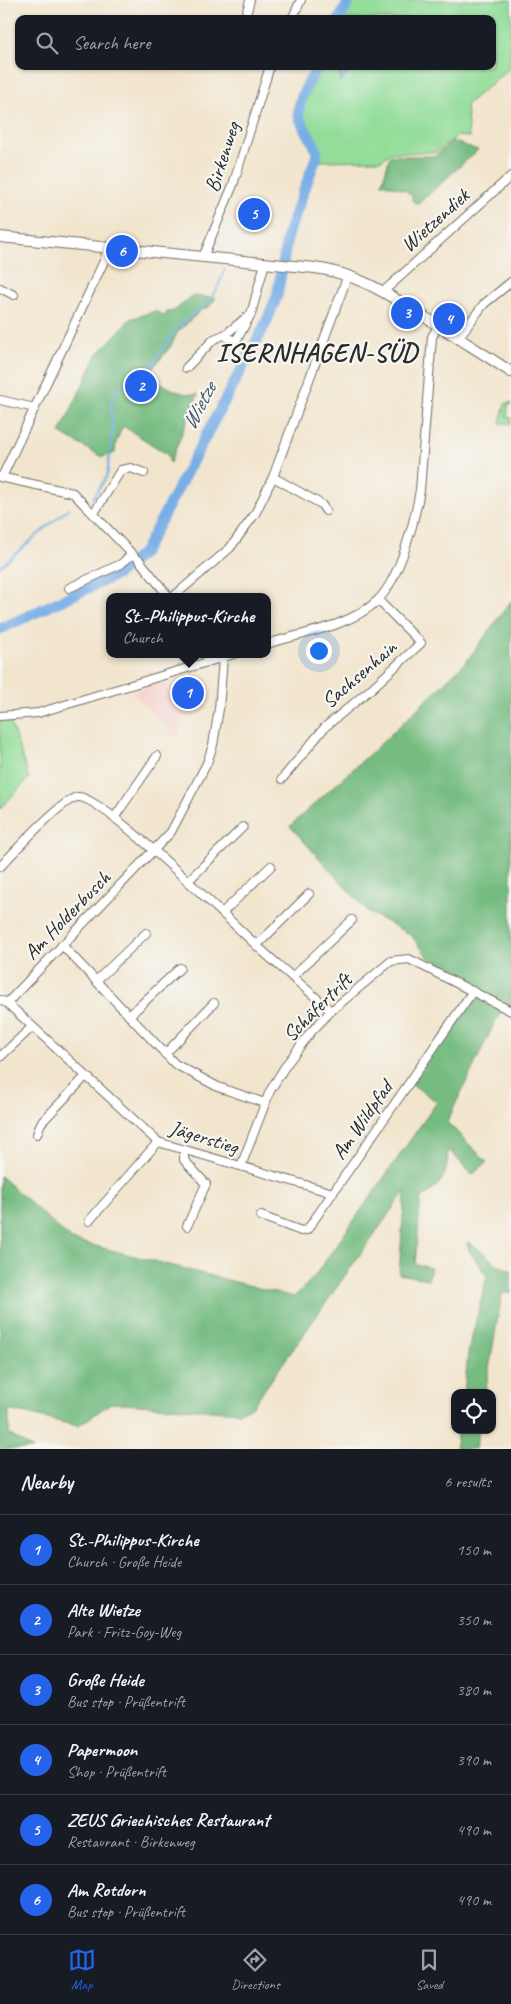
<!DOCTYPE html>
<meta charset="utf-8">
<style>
:root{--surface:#171b24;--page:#242831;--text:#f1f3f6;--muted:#9ea1a6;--line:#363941;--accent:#2563eb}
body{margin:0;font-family:Caveat,sans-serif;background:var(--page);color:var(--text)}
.controls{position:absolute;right:15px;bottom:15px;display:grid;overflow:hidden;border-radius:10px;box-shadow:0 1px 4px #0004}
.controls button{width:45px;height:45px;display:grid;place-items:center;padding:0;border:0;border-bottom:1px solid var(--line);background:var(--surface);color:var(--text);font:25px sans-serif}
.you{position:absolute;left:318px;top:650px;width:18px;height:18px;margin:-12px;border:4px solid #fff;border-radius:50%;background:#1a73e8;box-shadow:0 0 0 8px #1a73e833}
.badge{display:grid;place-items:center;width:32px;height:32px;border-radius:50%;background:var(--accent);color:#fff;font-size:16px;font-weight:700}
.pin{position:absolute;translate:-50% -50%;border:2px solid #fff;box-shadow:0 1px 5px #0006}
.popup{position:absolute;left:106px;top:593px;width:165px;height:65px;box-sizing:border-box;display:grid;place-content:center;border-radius:10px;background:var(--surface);filter:drop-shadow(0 1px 4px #0005);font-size:16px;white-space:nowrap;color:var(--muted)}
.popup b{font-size:19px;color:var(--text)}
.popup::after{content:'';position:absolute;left:50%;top:100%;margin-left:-10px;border:10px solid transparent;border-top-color:var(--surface)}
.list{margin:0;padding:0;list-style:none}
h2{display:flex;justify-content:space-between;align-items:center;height:65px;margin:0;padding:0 20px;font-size:21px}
h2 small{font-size:16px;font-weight:400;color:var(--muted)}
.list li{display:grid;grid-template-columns:32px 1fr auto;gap:15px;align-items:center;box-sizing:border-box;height:70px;padding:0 20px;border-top:1px solid var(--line)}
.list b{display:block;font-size:19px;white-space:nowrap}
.list p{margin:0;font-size:16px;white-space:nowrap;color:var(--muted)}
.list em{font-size:16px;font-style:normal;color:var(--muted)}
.icon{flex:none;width:28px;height:28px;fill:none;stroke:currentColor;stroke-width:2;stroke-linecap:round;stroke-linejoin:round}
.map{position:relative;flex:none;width:511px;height:1449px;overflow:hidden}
.search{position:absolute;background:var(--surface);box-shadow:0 1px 4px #0004;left:15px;right:15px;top:15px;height:55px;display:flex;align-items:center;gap:12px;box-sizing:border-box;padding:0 18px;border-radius:10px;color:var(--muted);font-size:19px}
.sheet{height:485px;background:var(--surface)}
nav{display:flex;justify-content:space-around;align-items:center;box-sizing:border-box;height:70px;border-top:1px solid var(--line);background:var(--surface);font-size:14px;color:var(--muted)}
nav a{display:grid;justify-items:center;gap:2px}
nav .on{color:var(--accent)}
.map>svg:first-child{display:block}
</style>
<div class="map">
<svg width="511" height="1449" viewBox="0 0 511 1449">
<rect width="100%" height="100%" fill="#f6f6f2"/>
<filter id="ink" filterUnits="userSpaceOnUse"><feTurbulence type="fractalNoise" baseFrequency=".02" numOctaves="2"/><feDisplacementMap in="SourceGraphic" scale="10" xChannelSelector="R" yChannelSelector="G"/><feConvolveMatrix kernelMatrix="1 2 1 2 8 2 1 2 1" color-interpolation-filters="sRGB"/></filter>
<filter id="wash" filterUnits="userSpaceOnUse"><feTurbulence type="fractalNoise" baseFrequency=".0096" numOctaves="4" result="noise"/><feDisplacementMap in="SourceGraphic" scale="20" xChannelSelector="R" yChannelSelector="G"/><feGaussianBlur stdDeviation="1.12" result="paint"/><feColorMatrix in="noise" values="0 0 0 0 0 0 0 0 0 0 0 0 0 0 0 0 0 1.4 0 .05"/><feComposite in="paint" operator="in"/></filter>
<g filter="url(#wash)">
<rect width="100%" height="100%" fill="#f2e5ce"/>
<polygon fill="#f7d0cc" points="165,682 170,697 175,696 178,707 205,699 208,709 183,717 178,740 132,692"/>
<g fill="#93dd99" stroke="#5f8462">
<polygon points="347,0 511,0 511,67 466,105 469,137 457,136 436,152 391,153 381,160 322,161 312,165 314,145 297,115 301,93 315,66 492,66 492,19 338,19"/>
<polygon points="511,402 511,405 508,405 507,418 511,417 511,424 500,423 505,404"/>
<polygon points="9,718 29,778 0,809 0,720"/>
</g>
<g fill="#76bc81" stroke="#507456">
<polygon points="452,141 478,150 417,205 411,199 413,197 405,190 382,183 390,156 435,156"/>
<path d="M192 296 216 298 209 307 201 310 177 333 171 346 148 374C162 384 181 397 198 394L170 463 167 454 123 426 116 442 115 453 102 457 60 433 97 355 130 319 155 311 165 316 167 312 174 311Z"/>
<path d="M511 601V1011L505 1007 496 1020 447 1122 487 1162 472 1175 448 1149C447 1175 444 1184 421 1198L415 1264 431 1268 428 1279 399 1274 405 1191 252 1407 239 1412 111 1403 78 1426 9 1410V1434L33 1449H0V1176L72 1240 294 1297 314 1277 437 1102 409 1082 473 991 428 957 411 935 368 912 290 826 385 740 466 662Z"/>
<path d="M467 1242C485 1250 492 1266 511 1270V1293H502L485 1393H464L468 1353 487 1276 469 1251Z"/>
<polygon points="458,1430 479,1430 475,1449 455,1449"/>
</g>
<polygon fill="#78aee6" stroke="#526c88" points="340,66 346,67 350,72 340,82"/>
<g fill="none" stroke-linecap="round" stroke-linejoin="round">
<g stroke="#78aee6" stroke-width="2">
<polyline points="93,498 107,476 113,427 111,405 113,395 124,384 146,372 167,344 173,331 207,303 217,289 225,268"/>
<polyline points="0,567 69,508"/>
</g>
<g stroke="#78aee6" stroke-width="11">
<polyline points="339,19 350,0"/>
<path d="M0 629 118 574 144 552 266 323 277 296 288 234 317 155C315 138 301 128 299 115 297 98 311 81 317 66"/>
</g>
</g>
</g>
<g filter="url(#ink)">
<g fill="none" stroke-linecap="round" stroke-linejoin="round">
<g stroke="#716c64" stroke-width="10">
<g id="minor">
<polyline points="245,19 250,0"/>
<polyline points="292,19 301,0"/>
<polyline points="203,257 233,185 270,66"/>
<polyline points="0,288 14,295"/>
<polyline points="384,291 511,176"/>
<polyline points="226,334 228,338 236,341 251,314 265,263"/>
<polyline points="458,338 484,304 511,282"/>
<polyline points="186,368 214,339 226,334 247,317"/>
<polyline points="0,400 35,408"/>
<polyline points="0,477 73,493 134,556"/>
<polyline points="2,477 105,259 107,249"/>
<polyline points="273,477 321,504 326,511"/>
<polyline points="94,513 121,470 131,468 144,473"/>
<polyline points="139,560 169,597"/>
<polyline points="69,588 121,564 132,554"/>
<polyline points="173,597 230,548 255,514 273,477 348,275"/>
<path d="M267 644C302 633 349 627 377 601 400 579 415 520 420 490L432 337 438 326"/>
<polyline points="0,716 38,713 234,654"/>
<polyline points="282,779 325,727 371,689 421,643 378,600"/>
<polyline points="114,818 157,756"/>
<path d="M0 867C12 854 63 798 78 797 102 795 233 924 257 946 281 968 307 989 331 1011"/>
<polyline points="189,880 243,827"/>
<polyline points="222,913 271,866"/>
<polyline points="62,945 175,1064 218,1087 265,1103"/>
<polyline points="257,945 309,894"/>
<polyline points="292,977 352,920"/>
<polyline points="96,981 146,933"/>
<polyline points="0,1000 7,1003 158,1142 333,1193"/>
<polyline points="7,1003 171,832 207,763 213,745 219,709 223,658"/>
<polyline points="129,1016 180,968"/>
<polyline points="165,1054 214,1003"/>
<polyline points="0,1057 32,1027"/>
<polyline points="37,1134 41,1123 86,1076"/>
<polyline points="184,1151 184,1160 206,1184 187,1226"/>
<polyline points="241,1166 270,1091 286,1065 311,1032 331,1011 391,961 409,959 511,1011"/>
<polyline points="261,1216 301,1231 307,1230 473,991"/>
<polyline points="89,1221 158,1142"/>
</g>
</g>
<g stroke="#716c64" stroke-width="12">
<path id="major" d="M0 237 315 268C355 273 386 293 420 314 450 333 481 352 511 372"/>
</g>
<use href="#minor" stroke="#fff" stroke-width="8"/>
<use href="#major" stroke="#fff" stroke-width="10"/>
</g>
</g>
<g text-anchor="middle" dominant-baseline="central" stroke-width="4.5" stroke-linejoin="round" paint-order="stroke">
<g font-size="21" fill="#2b2b2b" stroke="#f6f6f2">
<text transform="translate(222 157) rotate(-72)">Birkenweg</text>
<text transform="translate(435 220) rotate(-42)">Wietzendiek</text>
<text transform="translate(359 674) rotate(-41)">Sachsenhain</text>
<text transform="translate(67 915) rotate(-46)">Am Holderbusch</text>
<text transform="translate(317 1007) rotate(-45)">Schäfertrift</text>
<text transform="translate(362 1120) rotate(-55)">Am Wildpfad</text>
<text transform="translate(204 1137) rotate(17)">Jägerstieg</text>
</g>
<g font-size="22" font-style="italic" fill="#46596c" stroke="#f6f6f2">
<text transform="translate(199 406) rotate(-62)">Wietze</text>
</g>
<g font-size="26" font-weight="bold" letter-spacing="1" fill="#2b2b2b" stroke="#f6f6f2">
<text x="317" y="352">ISERNHAGEN-SÜD</text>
</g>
</g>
</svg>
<div class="controls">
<button><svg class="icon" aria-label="locate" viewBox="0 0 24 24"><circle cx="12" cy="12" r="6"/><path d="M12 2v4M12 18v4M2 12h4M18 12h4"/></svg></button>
</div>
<div class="you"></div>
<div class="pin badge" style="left:188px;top:693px">1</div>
<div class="popup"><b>St.-Philippus-Kirche</b>Church</div>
<div class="pin badge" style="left:141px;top:386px">2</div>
<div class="pin badge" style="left:407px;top:313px">3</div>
<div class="pin badge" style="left:449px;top:319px">4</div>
<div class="pin badge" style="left:254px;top:214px">5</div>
<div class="pin badge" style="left:122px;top:251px">6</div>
<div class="search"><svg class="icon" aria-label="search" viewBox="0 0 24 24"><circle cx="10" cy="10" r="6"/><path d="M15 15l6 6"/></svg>Search here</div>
</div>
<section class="sheet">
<h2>Nearby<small>6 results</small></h2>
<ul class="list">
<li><span class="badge">1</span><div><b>St.-Philippus-Kirche</b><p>Church · Große Heide</p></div><em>150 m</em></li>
<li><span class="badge">2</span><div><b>Alte Wietze</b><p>Park · Fritz-Goy-Weg</p></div><em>350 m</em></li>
<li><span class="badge">3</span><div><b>Große Heide</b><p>Bus stop · Prüßentrift</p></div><em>380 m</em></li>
<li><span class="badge">4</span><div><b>Papermoon</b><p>Shop · Prüßentrift</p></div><em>390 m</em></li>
<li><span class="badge">5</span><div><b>ZEUS Griechisches Restaurant</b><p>Restaurant · Birkenweg</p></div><em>490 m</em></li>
<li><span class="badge">6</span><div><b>Am Rotdorn</b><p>Bus stop · Prüßentrift</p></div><em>490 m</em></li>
</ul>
</section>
<nav>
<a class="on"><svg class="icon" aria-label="map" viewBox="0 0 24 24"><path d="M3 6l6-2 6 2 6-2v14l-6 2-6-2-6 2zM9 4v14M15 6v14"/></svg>Map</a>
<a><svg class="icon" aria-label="directions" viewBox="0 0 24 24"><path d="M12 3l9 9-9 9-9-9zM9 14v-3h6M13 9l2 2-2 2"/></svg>Directions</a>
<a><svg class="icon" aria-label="saved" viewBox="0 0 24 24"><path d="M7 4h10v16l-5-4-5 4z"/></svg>Saved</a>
</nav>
